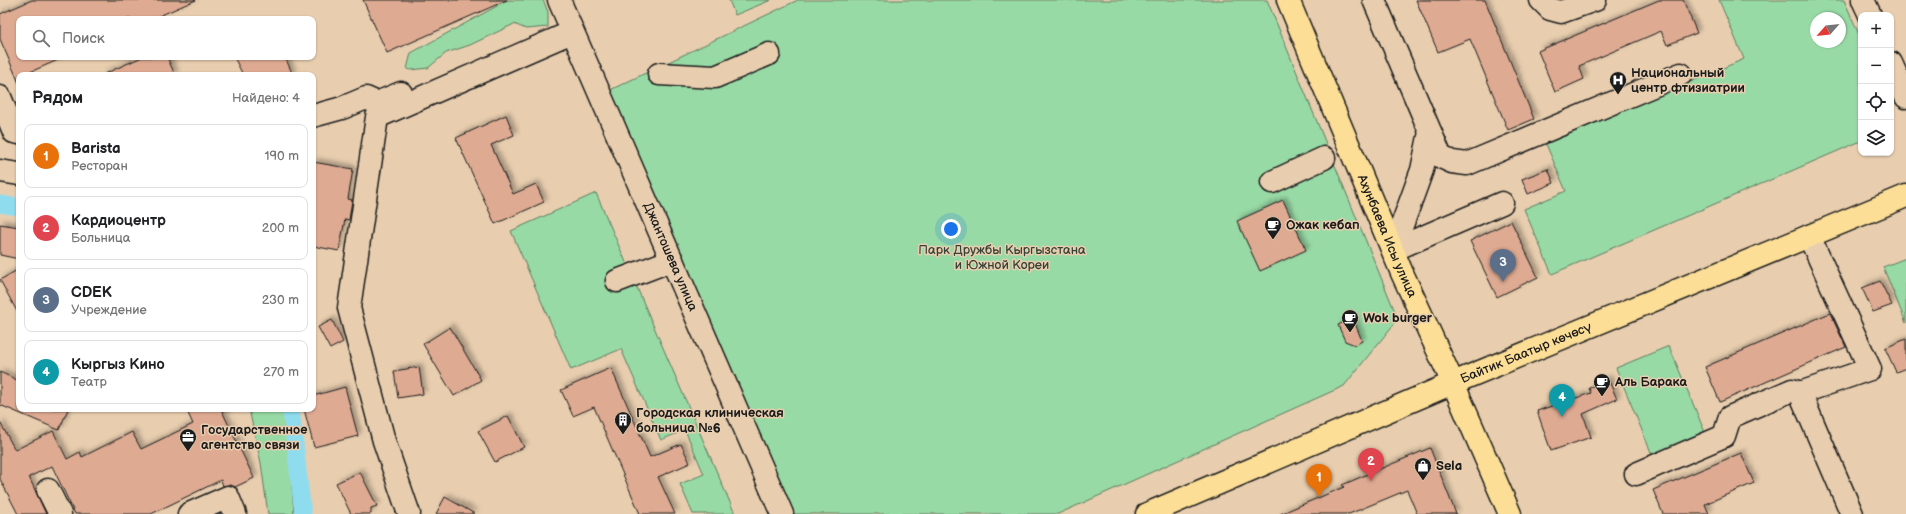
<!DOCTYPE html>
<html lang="ru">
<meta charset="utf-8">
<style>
:root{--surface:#fff;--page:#f6f6f6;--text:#202124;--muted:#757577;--line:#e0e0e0;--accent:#db2777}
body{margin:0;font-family:"Balsamiq Sans",sans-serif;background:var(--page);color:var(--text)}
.controls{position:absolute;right:12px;top:12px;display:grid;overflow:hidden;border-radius:8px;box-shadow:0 1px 3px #0004}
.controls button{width:36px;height:36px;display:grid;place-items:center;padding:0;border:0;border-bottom:1px solid var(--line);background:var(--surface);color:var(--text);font:20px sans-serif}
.compass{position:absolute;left:1810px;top:12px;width:36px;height:36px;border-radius:50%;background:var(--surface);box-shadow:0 1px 3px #0004;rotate:243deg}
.you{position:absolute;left:951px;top:229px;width:14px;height:14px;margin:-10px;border:3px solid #fff;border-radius:50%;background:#1a73e8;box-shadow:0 0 0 6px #1a73e833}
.badge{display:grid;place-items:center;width:26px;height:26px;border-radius:50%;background:var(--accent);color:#fff;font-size:13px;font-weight:700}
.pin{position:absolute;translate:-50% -33px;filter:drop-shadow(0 1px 2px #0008)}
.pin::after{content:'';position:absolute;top:21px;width:14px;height:12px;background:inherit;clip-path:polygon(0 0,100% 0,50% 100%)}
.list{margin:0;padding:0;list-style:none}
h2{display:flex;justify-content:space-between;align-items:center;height:52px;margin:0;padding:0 16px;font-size:17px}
h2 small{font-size:13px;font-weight:400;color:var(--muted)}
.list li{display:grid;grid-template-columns:26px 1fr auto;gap:12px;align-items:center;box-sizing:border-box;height:64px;margin:0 8px 8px;padding:0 8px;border:1px solid var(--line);border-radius:8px}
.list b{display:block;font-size:15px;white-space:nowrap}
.list p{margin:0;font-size:13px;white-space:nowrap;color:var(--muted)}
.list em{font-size:13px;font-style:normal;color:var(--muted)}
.icon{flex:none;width:22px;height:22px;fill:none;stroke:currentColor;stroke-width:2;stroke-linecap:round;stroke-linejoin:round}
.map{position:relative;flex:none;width:1906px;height:514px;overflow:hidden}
.search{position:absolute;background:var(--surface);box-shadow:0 1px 3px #0004;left:16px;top:16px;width:300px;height:44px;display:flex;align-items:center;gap:10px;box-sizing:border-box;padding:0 14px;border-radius:8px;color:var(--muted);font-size:15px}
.panel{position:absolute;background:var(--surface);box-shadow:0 1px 3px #0004;left:16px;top:72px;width:300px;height:340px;border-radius:8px}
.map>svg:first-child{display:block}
</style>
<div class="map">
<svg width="1906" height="514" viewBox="0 0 1906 514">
<defs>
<filter id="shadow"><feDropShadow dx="3.5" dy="-3.5" stdDeviation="2" flood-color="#0004"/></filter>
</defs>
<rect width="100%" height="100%" fill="#e8ceaf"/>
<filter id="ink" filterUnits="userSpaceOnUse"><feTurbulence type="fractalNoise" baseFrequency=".025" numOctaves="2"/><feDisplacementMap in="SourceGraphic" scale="8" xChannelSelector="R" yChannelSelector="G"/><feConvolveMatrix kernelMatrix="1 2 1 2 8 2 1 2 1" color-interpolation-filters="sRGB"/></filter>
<g filter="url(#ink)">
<g fill="#98daa5" stroke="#5a7b60" fill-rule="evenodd">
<polygon points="496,0 543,0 548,12 548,27 526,29 514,24 470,45 446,53 428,68 411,70 407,69 411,53 497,6"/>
<polygon points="729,0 771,0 735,15"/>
<polygon points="798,0 1267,0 1398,319 1344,386 1058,514 793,514 606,92"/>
<path d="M1719 0H1844L1861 39V141L1552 274 1524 209 1566 191 1546 144 1744 59ZM1816 18H1840V42H1816Z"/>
<polygon points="596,193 735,514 693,514 680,484 704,474 685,430 661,440 621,349 571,370 511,231"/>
<polygon points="1906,258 1906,323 1883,267"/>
<polygon points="1669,346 1706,435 1653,457 1616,368"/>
<polygon points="249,409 286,409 294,514 268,514 261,463"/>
</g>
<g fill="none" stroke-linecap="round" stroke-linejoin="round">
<g stroke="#90dcef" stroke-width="17">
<polyline points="0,204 19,207"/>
<polyline points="291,409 303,514"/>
</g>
</g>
<g fill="#deaa92" stroke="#1c1c1c" filter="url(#shadow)">
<polygon points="32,0 196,0 152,19 19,19 19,57 65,57 23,75 19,75 19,83 0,39 0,14"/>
<polygon points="363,0 507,0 387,53"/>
<polygon points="1416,0 1485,0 1534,119 1508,130 1470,39 1438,52"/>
<polygon points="1659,0 1683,0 1697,33 1667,45 1661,31 1579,66 1584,79 1555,92 1538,51"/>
<polygon points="142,57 167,57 175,75 102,75"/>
<polygon points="234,57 285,57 293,75 243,75"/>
<polygon points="506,115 514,135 491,145 513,194 536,184 544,202 495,224 456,138"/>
<polygon points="313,162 353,169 348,199 352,200 349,220 345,219 339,251 313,246"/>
<polygon points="1548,169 1554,183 1528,194 1522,179"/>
<polygon points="1283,200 1306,250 1260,271 1237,221"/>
<polygon points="1511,221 1538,277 1497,297 1470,241"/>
<polygon points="0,224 19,227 19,259 0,255"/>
<polygon points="19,269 19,315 0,280"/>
<polygon points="1880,281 1892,305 1873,312 1862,288"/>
<polygon points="1830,313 1846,347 1720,402 1705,367"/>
<polygon points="1353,318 1362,341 1355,345 1345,341 1338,325"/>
<polygon points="332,320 343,342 330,349 318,327"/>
<polygon points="450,327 481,380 454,396 423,344"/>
<polygon points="1906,339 1906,368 1896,372 1885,348"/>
<polygon points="419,367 423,394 398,398 394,371"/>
<polygon points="611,368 650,457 681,444 690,463 658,477 675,514 640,514 594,407 573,416 561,390"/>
<polygon points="0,372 19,381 19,409 68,409 59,430 0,405"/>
<polygon points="1608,379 1617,399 1583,414 1591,437 1551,451 1537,411 1591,393 1589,388"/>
<polygon points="345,387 358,436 314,447 304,409 313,409 313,396"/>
<polygon points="186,409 221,409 254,478 235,487 229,485 223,486 221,480 151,514 75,514 52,466 29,477 46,514 18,514 0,479 0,422 15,450 53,431 67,459 80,452 82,457 132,432 141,449 193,424"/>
<polygon points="508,416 524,447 495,462 478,431"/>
<polygon points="1430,448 1456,514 1417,514 1407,490 1349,514 1280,514 1344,487 1342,485"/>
<polygon points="1741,453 1754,483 1705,504 1709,514 1663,514 1653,490"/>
<polygon points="360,472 377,506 371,508 371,514 351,514 336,483"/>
<polygon points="445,497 475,514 436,514"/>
</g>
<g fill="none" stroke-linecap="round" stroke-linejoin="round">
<g stroke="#1c1c1c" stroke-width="25">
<g id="minor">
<path id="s1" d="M559 0 782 514"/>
<polyline points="1374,0 1441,157 1452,162 1467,164 1681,74"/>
<polyline points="1541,0 1550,9 1561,12 1595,0"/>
<polyline points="1863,0 1870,15"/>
<polyline points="1891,63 1906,97"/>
<polyline points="659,74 715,77 769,54"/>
<polyline points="0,97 14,132 19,133"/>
<polyline points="313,116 342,108 366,98 377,103 401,93"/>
<polyline points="1430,132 1422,170 1393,250 1502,203"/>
<polyline points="0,171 19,174"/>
<polyline points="1272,182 1324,158"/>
<polyline points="1809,236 1870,369 1800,393 1852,514"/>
<polyline points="617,281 672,260"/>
<polyline points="1636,474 1724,436 1730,417 1792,390 1800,393"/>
<polyline points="48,490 60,514"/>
<polyline points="189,514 228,497 235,514"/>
<polyline points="409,514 384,441 349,308 377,117 572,32"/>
</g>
</g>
<g stroke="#1c1c1c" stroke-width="25">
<g id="major">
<path id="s2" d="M1288 0 1402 273 1453 383 1510 514"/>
<path id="s3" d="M1147 514 1453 383 1906 196"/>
</g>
</g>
<use href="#minor" stroke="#e8ceaf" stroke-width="22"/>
<use href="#major" stroke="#fcde96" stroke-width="22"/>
</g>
</g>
<defs>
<g id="hospital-pin" transform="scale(0.9)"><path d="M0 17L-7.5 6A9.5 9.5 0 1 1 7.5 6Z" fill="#1c1c1c" stroke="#e8ceaf"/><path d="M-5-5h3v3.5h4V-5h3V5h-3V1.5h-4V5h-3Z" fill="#fff"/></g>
<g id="cafe-pin" transform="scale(0.9)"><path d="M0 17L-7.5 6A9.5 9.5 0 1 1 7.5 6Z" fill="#1c1c1c" stroke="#e8ceaf"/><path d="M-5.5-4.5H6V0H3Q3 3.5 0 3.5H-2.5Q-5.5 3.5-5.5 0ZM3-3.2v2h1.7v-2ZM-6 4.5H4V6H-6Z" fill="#fff"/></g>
<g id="building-pin" transform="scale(0.9)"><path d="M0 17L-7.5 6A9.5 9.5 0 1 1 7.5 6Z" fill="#1c1c1c" stroke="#e8ceaf"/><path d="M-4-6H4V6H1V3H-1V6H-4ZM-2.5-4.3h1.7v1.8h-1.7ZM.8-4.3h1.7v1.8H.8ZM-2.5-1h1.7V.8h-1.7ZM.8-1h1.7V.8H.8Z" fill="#fff"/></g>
<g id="office-pin" transform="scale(0.9)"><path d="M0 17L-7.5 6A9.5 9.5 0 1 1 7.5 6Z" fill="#1c1c1c" stroke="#e8ceaf"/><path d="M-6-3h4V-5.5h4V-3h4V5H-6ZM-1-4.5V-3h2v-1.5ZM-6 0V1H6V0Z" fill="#fff"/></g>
<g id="shop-pin" transform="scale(0.9)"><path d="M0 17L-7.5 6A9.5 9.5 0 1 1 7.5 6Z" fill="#1c1c1c" stroke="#e8ceaf"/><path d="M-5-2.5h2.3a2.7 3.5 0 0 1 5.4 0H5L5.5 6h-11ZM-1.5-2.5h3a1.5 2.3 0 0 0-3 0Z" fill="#fff"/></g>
</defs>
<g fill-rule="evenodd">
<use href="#hospital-pin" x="1618" y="80"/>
<use href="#cafe-pin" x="1273" y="225"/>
<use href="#cafe-pin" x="1350" y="318"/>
<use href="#cafe-pin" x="1602" y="382"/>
<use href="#building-pin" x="623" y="420"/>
<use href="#office-pin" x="188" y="437"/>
<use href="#shop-pin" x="1423" y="466"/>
</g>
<g text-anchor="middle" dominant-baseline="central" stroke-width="3" stroke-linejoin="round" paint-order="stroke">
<g font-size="13" font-weight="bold" fill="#1c1c1c" stroke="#e8ceaf" text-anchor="start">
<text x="1631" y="73">Национальный<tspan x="1631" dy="15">центр фтизиатрии</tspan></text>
<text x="1286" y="225">Ожак кебап</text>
<text x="1363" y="318">Wok burger</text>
<text x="1615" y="382">Аль Барака</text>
<text x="636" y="413">Городская клиническая<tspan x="636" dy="15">больница №6</tspan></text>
<text x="201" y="430">Государственное<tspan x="201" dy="15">агентство связи</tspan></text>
<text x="1436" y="466">Sela</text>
</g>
<g font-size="13" fill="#1c1c1c" stroke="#e8ceaf">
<text stroke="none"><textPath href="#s2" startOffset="256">Ахунбаева Исы улица</textPath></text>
<text stroke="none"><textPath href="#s1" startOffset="280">Джантошева улица</textPath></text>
<text stroke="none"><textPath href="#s3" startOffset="412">Байтик Баатыр көчөсү</textPath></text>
</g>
<g font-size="13" fill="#354237" stroke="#e8ceaf">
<text x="1002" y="250">Парк Дружбы Кыргызстана<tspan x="1002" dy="15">и Южной Кореи</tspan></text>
</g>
</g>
</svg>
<div class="controls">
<button>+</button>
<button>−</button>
<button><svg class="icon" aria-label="locate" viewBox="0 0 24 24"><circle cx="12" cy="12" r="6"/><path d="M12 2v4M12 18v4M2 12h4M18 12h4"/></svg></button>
<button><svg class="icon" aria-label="layers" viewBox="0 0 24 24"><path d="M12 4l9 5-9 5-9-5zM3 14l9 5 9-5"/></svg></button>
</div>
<svg class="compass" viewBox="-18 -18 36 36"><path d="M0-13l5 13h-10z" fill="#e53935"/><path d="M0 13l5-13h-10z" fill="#757577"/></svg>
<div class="you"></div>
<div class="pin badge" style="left:1319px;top:497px;background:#e8710a">1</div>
<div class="pin badge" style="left:1371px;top:481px;background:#e0444e">2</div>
<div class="pin badge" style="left:1503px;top:282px;background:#5c6f8a">3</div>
<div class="pin badge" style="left:1562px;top:417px;background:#0f9aa8">4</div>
<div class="search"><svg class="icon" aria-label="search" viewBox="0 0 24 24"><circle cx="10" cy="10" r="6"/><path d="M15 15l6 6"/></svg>Поиск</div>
<section class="panel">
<h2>Рядом<small>Найдено: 4</small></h2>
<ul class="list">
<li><span class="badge" style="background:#e8710a">1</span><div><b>Barista</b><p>Ресторан</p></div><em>190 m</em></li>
<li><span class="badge" style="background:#e0444e">2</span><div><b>Кардиоцентр</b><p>Больница</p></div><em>200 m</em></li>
<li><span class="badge" style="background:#5c6f8a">3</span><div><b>CDEK</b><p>Учреждение</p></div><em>230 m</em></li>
<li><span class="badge" style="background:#0f9aa8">4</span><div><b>Кыргыз Кино</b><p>Театр</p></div><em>270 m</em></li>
</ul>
</section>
</div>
